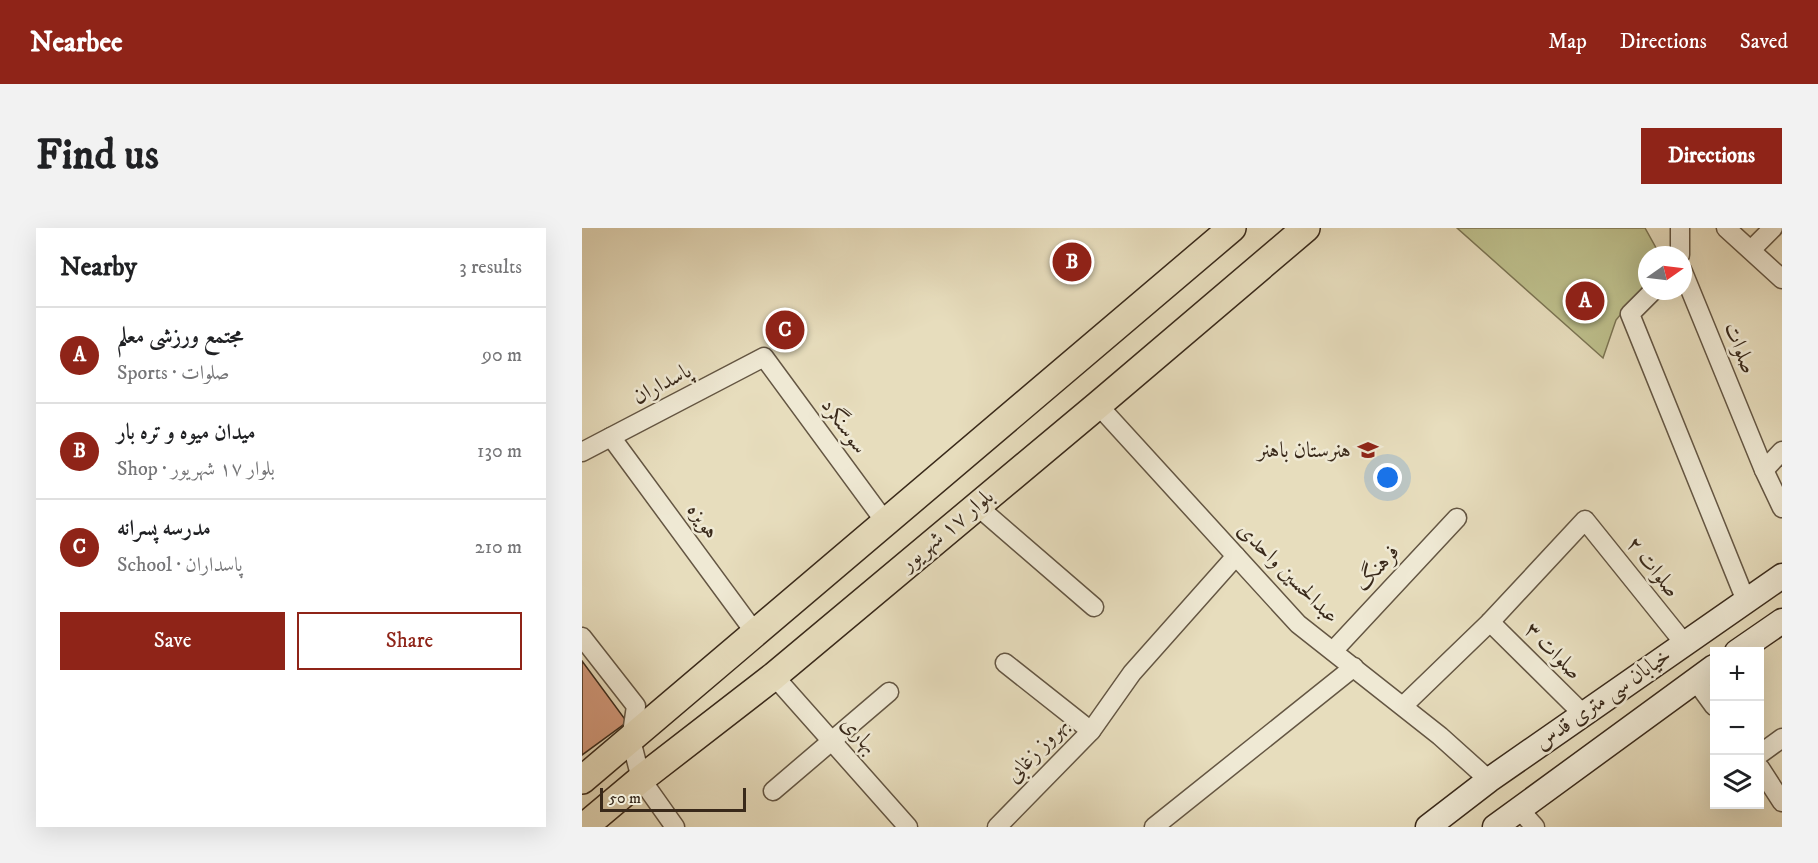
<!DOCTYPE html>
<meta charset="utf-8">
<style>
:root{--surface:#fff;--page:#f2f2f2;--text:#202124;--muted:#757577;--line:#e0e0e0;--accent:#8f2418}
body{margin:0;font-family:"IM FELL DW Pica",Amiri,serif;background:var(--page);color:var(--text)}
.controls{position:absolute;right:18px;bottom:18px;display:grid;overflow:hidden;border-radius:0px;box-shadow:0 6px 24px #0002}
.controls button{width:54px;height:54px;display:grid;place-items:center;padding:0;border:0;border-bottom:2px solid var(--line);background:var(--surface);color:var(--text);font:30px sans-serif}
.compass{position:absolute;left:1056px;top:18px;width:54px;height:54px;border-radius:50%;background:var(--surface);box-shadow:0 6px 24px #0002;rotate:76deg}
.scale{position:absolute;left:18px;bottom:15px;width:146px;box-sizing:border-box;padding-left:6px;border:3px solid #39291a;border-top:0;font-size:16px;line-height:21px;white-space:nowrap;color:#39291a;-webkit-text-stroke:4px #efe9d4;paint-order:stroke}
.you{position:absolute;left:806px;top:250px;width:21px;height:21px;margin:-15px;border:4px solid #fff;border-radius:50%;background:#1a73e8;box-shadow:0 0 0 9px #1a73e833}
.badge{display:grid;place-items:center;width:39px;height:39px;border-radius:50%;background:var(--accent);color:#fff;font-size:20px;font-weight:700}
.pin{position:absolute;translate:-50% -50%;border:3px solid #fff;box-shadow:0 2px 6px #0006}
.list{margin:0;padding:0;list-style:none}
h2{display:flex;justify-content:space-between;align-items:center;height:78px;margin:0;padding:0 24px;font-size:26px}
h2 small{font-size:20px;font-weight:400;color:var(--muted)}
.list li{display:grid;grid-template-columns:39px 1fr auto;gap:18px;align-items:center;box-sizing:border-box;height:96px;padding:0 24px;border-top:2px solid var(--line)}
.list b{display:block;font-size:22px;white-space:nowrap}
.list p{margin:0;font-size:20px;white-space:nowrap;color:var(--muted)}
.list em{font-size:20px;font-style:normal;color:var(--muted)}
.actions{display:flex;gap:12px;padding:18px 24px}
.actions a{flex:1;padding:14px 0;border:2px solid var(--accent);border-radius:0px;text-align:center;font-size:21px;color:var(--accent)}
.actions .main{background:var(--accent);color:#fff}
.icon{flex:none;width:33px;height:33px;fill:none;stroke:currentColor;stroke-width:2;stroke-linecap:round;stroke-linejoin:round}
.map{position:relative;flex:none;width:1200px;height:599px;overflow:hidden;border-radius:0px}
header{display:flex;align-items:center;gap:36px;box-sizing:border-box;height:84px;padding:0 30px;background:var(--accent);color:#fff}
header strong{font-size:28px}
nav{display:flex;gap:33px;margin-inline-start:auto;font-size:21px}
.intro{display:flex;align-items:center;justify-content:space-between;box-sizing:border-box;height:144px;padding:0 36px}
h1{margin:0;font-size:42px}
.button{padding:15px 27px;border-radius:0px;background:var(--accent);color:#fff;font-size:21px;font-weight:700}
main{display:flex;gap:36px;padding:0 36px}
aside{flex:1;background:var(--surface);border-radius:0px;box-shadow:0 6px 24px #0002}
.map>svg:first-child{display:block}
</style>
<header>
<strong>Nearbee</strong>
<nav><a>Map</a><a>Directions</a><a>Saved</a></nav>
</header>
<div class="intro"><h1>Find us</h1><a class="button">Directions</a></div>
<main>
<aside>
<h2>Nearby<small>3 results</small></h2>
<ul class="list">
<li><span class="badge">A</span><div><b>مجتمع ورزشی معلم</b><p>Sports · صلوات</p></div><em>90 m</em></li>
<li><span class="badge">B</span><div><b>میدان میوه و تره بار</b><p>Shop · بلوار ١٧ شهریور</p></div><em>130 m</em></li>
<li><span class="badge">C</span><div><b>مدرسه پسرانه</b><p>School · پاسداران</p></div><em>210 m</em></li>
</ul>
<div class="actions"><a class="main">Save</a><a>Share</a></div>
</aside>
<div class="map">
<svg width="1200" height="599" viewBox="0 0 1200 599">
<rect width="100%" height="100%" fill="#e7ddbd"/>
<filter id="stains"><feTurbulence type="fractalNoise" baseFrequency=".00333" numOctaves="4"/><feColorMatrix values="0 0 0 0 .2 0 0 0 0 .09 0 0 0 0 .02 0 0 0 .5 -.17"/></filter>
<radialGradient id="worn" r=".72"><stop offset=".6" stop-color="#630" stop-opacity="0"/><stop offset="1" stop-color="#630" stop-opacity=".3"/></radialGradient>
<polygon fill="#bdbf8c" stroke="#7b7453" stroke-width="1.5" points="875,0 1063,0 1078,27 1065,27 1065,54 1034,92 1021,130"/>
<polygon fill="#d3997b" stroke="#39291a" stroke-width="1.5" points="0,433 45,494 0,527"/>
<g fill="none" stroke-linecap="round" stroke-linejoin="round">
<g stroke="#645643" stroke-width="21">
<g id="street">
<polyline points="1144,0 1200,51"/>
<polyline points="1169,22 1191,0"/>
<polyline points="1098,27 1098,0"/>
<polyline points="1101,44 1182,242 1200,280"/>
<polyline points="1071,63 1048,86 1164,373"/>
<polyline points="516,177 716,396 858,508 907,552"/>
<polyline points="29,209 174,406"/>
<polyline points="0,224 182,129 304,295"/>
<polyline points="1182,242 1200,223"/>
<polyline points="394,277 512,379"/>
<polyline points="908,394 1001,486"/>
<polyline points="0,409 54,478 49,512 59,551 93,599"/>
<polyline points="751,423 875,290"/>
<polyline points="192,448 326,599"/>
<polyline points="1113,452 1132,478"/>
<polyline points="821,478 908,394 1003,292 1102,415"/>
<polyline points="509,503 550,445 654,328"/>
<polyline points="1178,526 1200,510"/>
<polyline points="1178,540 1200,574"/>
<polyline points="191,563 307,464"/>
<polyline points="938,582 953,599"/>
<polyline points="415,599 509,503 423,435"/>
<polyline points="572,599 772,439"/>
</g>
</g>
<g stroke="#39291a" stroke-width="27">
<g id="secondary">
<polyline points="1155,424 1200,393"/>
<polyline points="846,599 907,552 1200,348"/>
<polyline points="913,599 1132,439"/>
</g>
</g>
<g stroke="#39291a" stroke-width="30">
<g id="primary">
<polyline points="0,552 650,0"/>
<polyline points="2,599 59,551 192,448 516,177 724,0"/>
</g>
</g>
<use href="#street" stroke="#efe9d4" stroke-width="18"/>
<use href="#secondary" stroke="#efe9d4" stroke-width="24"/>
<use href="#primary" stroke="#e7ddbd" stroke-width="27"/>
</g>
<defs>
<g id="school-bare" transform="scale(1.62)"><path d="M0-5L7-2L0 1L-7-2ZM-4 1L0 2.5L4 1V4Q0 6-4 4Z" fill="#8f2418" stroke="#efe9d4" stroke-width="2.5" paint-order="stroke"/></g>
</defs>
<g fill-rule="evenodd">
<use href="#school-bare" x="786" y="222"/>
</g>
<g text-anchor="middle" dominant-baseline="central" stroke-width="5" stroke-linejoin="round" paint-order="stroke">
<g font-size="22" fill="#39291a" stroke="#efe9d4">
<text transform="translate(1158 120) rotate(68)">صلوات</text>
<text transform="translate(80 156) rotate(-28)">پاسداران</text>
<text transform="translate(262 198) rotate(54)">سوسنگرد</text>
<text transform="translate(121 293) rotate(54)">هویزه</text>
<text transform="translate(365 302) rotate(-40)">بلوار ١٧ شهریور</text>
<text transform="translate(1071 339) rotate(51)">صلوات ۲</text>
<text transform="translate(795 340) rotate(-47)">فرهنگ</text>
<text transform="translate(706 345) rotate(45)">عبدالحسین واحدی</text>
<text transform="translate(971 423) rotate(45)">صلوات ۳</text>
<text transform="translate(1021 471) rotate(-35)">خیابان سی متری قدس</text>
<text transform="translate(277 507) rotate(48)">بهاری</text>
<text transform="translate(455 522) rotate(-47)">بهروز زغابی</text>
</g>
<g font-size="22" fill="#39291a" stroke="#efe9d4" text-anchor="end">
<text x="769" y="222">هنرستان باهنر</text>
</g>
</g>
<rect width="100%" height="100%" filter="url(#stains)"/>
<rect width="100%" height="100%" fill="url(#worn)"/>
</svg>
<div class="controls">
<button>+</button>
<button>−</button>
<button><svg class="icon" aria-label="layers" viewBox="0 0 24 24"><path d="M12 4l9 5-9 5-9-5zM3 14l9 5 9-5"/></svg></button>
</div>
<svg class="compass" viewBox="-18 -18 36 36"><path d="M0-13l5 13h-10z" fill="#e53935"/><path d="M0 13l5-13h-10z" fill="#757577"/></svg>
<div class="scale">50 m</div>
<div class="you"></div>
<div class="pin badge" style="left:1003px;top:73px">A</div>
<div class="pin badge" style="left:490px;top:34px">B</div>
<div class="pin badge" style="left:203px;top:102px">C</div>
</div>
</main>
